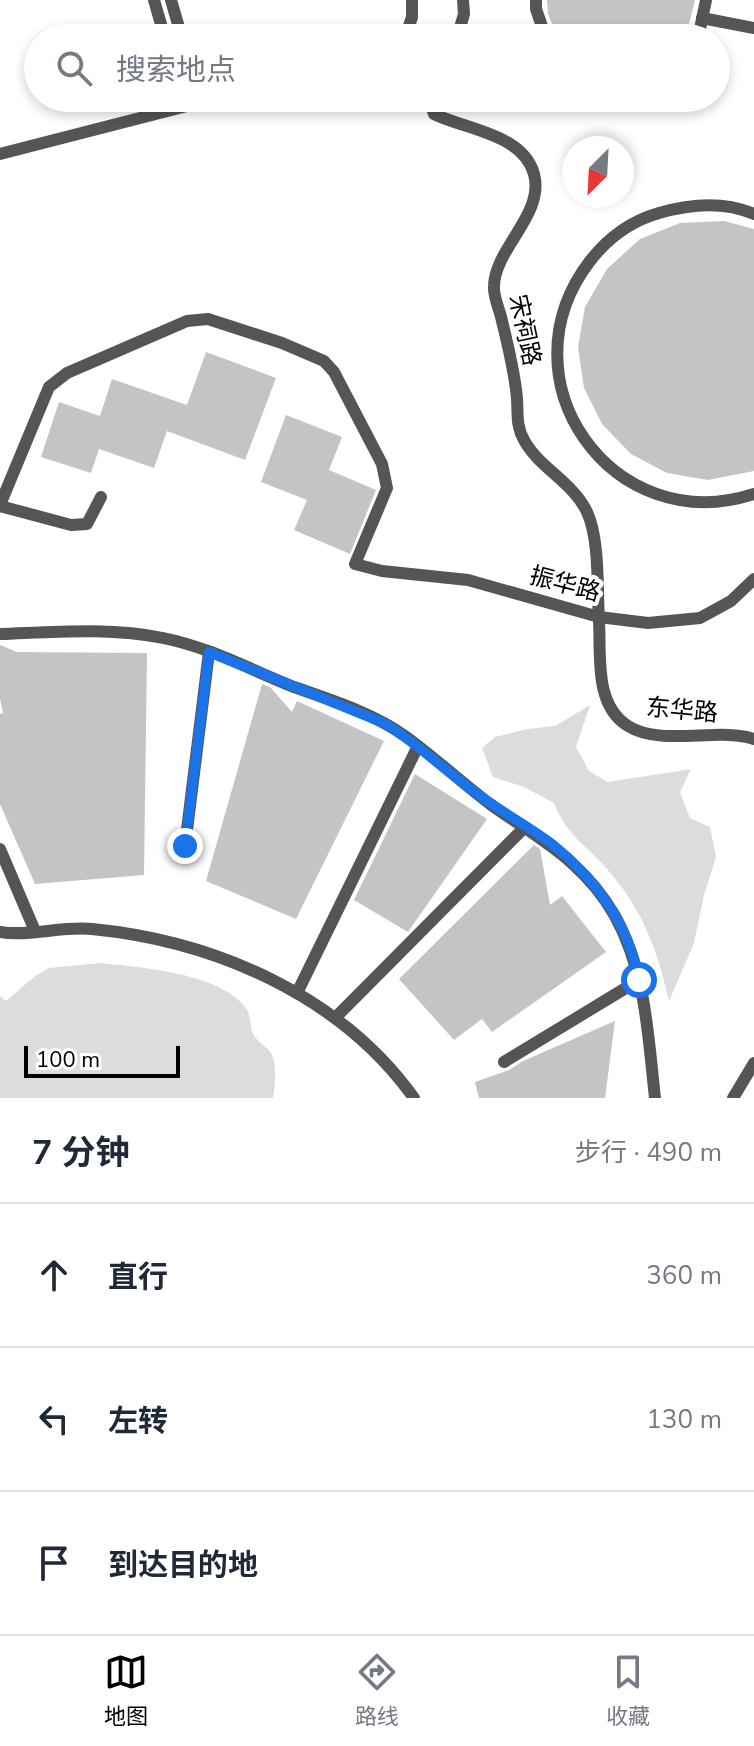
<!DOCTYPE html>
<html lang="zh">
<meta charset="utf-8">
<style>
:root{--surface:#fff;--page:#f6f6f7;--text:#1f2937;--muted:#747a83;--line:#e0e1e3;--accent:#000}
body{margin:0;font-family:"Nunito Sans","Noto Sans SC",sans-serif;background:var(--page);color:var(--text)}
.compass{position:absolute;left:562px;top:136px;width:72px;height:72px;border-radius:50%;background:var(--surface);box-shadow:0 4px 12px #0003;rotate:204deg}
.scale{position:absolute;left:24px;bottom:20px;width:156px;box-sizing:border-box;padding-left:8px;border:4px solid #000;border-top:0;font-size:22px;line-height:28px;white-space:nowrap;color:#000;-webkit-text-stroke:6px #fff;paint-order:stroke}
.stop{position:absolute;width:24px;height:24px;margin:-18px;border:6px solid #1a73e8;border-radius:50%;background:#fff}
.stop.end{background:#1a73e8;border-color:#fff;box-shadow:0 2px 8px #0008}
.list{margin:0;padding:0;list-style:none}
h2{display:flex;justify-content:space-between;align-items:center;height:104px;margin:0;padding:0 32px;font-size:34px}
h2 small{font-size:26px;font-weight:400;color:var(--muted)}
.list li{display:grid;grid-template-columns:52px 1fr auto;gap:24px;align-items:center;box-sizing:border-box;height:144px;padding:0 32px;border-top:2px solid var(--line)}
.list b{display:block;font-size:30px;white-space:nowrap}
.list em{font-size:26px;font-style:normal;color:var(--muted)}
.icon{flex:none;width:44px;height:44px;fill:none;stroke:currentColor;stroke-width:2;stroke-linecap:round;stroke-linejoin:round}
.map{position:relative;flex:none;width:754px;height:1098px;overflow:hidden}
.search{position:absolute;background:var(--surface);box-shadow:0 4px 12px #0003;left:24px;right:24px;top:24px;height:88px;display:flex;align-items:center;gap:20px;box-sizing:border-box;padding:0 28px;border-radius:44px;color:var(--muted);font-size:30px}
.sheet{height:536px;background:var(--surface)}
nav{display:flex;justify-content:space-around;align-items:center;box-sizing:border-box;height:112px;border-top:2px solid var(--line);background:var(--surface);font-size:22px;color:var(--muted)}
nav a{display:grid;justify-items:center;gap:4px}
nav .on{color:var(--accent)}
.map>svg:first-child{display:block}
</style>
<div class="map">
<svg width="754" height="1098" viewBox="0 0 754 1098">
<rect width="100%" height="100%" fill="#fff"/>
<g fill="#dcdcdc">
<path d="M590 705 576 747 589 771 608 782 691 769 680 792 690 818 710 827 716 857 704 895 694 943 669 1001C657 949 643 910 607 869 585 844 567 836 554 803L524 787 493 777 482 748 495 737 527 729 555 726Z"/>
<path d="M100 963C140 967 220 973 246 1008 252 1016 249 1029 255 1037 259 1043 269 1048 272 1055 277 1067 275 1085 273 1098H0V996L6 1001 35 976 49 968Z"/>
</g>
<g fill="#c4c4c4">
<polygon points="547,0 695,0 688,28 681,38 558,38 548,14"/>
<polygon points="724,221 754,229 754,471 708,480 667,473 631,454 602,424 584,388 578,347 585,307 607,269 640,239 680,223"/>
<polygon points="206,352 276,378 245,460 167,431 154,468 99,449 91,473 41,457 59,402 100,416 112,379 187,405"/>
<polygon points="286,415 342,437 329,470 376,490 350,554 294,530 307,500 261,482"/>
<polygon points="0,645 17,652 147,653 144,875 35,884 0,804 0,714 3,713 0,699"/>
<polygon points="262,684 270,687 292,712 297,701 384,741 296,919 206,881"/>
<polygon points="415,774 487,819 408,932 354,900"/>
<polygon points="534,845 540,849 550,905 562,896 606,952 492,1032 482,1019 454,1040 399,979"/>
<polygon points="615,1021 605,1098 479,1098 475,1082 509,1070 523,1061"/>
</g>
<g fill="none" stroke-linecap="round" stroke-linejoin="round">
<g stroke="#555" stroke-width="12">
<polyline points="154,0 165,38"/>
<polyline points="171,0 182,38"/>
<polyline points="536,0 536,9 546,38"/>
<polyline points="702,18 754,28"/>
<polyline points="405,38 412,17 412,0"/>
<polyline points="457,38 464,14 463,0"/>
<polyline points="695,38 700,29 706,0"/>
<path d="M434 98 431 105 434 114C467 130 523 134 534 174 545 214 495 248 494 286 493 297 500 310 502 321 508 346 515 373 517 399 518 414 516 426 524 440 539 468 573 482 587 512 600 540 597 590 599 621 601 656 594 705 628 726 661 747 720 727 754 739"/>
<polyline points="0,154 218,98"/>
<path d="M754 214C724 201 690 204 659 213 631 221 607 239 590 261 499 379 612 540 754 494"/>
<polyline points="0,505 49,387 67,373 187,321 208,319 282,343 324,361 334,372 382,464 387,488 355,564 382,571 468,580 599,617 648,623 700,618 731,601 754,579"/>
<polyline points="0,506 71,525 87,524 101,497"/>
<path d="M0 634C54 632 111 627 163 638 209 647 251 670 294 687 331 700 373 713 405 736 434 757 461 782 490 804 539 839 584 861 615 916 646 972 648 1036 655 1098"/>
<polyline points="185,846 209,652"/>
<polyline points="0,849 35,931"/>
<path d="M0 932C26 937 63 926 92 929 215 941 340 995 414 1098"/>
<polyline points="297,993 418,746"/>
<polyline points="336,1017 525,827"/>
<polyline points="504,1062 639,980"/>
<polyline points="733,1098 754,1063"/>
</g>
</g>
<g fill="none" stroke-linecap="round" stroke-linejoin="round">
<path stroke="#1a73e8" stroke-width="10" d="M185 846 209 652 384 723C417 743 445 770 476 793 500 811 528 826 552 844 595 878 629 925 639 980"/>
</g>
<g text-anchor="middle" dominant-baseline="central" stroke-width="8" stroke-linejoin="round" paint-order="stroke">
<g font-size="24" fill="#000" stroke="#fff">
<text transform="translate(525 330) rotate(78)">宋祠路</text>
<text transform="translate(565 584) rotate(15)">振华路</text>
<text transform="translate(682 710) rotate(5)">东华路</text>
</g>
</g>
</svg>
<svg class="compass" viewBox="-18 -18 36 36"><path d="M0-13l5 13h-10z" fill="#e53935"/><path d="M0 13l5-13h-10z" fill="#747a83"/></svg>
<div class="scale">100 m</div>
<div class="stop" style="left:639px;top:980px"></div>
<div class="stop end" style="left:185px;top:846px"></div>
<div class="search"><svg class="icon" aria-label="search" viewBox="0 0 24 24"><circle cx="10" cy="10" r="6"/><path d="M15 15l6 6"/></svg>搜索地点</div>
</div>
<section class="sheet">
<h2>7 分钟<small>步行 · 490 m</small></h2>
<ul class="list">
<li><svg class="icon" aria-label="ahead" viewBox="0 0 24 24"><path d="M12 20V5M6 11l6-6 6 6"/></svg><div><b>直行</b></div><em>360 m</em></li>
<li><svg class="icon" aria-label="left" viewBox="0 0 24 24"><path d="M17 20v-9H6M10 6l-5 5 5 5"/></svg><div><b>左转</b></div><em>130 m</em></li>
<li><svg class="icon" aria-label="arrive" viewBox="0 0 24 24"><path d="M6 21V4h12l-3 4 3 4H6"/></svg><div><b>到达目的地</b></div></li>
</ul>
</section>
<nav>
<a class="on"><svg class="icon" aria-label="map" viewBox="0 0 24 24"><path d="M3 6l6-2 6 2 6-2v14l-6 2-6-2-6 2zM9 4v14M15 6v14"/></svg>地图</a>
<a><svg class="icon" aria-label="directions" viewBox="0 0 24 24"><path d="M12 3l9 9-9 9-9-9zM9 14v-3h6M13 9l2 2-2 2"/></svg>路线</a>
<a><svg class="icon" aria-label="saved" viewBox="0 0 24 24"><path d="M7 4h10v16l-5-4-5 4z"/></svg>收藏</a>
</nav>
